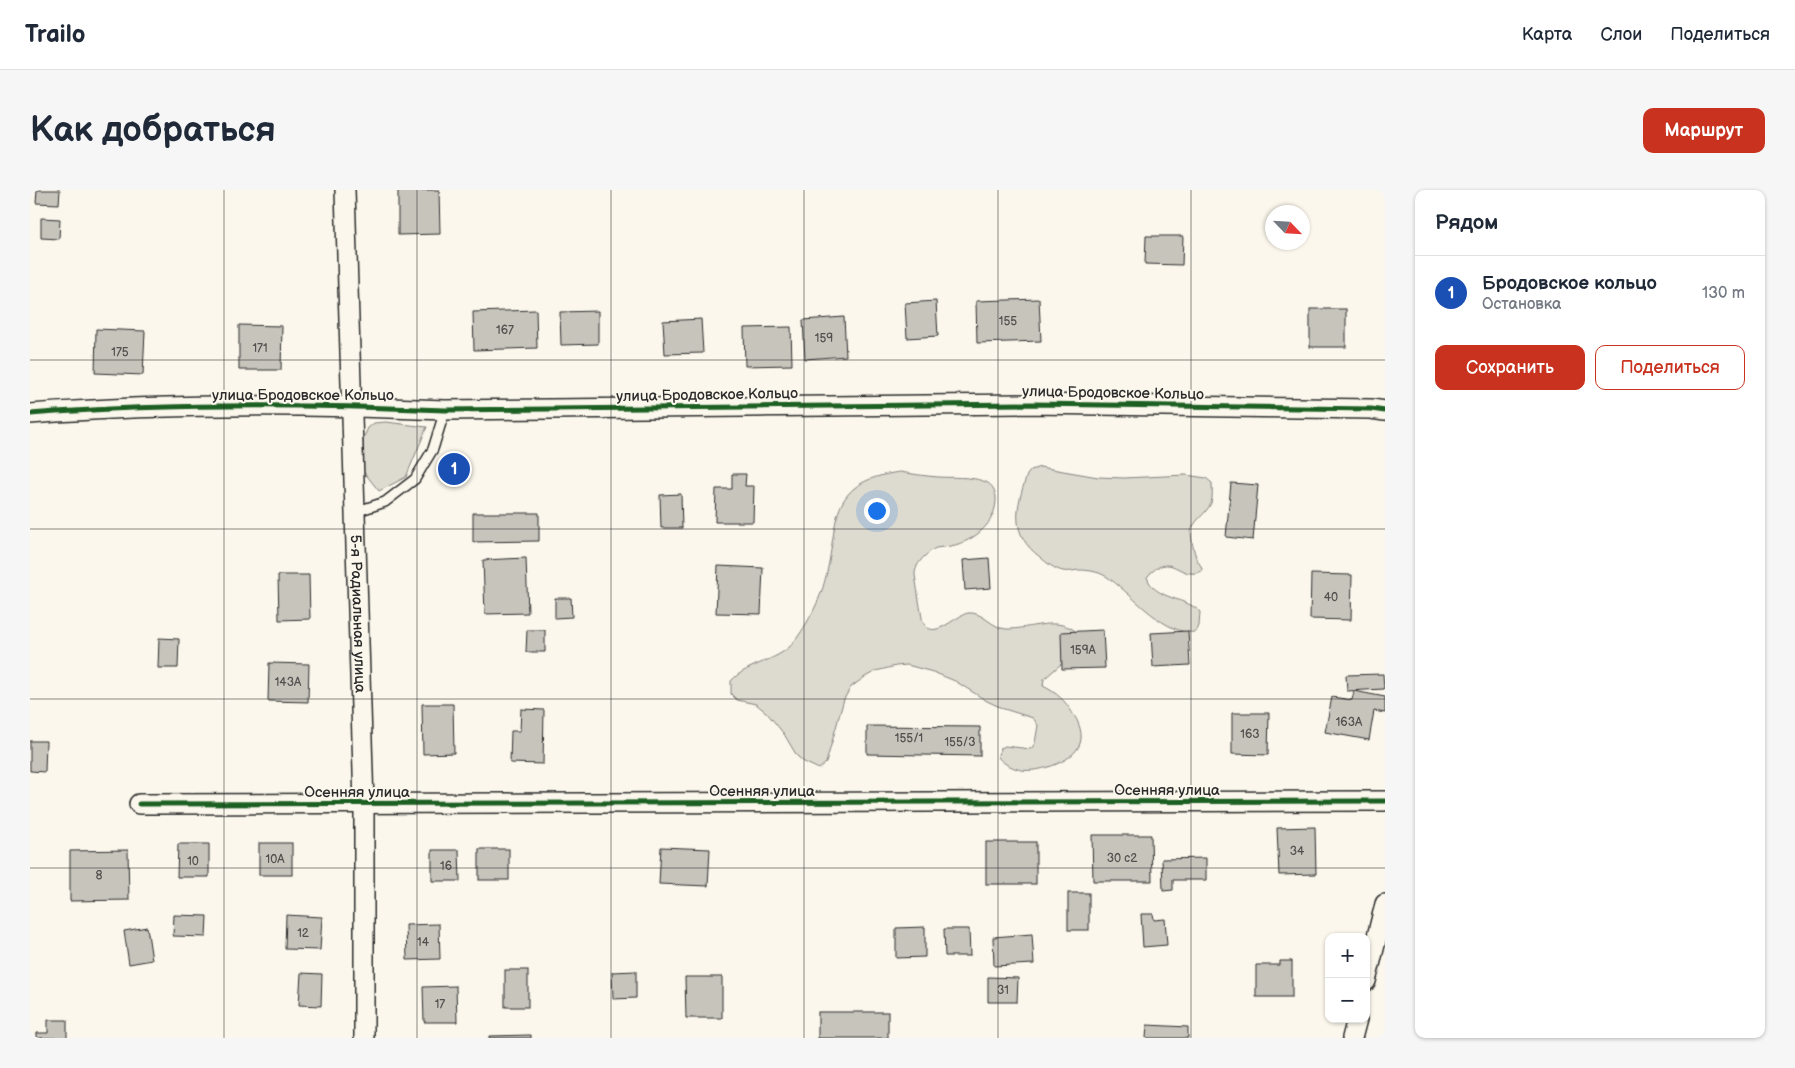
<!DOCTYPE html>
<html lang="ru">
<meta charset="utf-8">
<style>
:root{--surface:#fff;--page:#f6f6f7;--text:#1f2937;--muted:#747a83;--line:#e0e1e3;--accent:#c8321e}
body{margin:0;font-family:"Balsamiq Sans",sans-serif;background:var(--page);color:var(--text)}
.controls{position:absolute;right:15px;bottom:15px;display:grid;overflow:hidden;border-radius:10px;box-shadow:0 1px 4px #0004}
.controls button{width:45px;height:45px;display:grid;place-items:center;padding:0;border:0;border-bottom:1px solid var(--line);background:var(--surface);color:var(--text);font:25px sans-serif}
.compass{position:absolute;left:1235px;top:15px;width:45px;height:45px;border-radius:50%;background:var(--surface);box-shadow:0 1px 4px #0004;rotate:115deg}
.you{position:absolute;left:846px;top:320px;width:18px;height:18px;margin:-12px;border:4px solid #fff;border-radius:50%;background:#1a73e8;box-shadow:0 0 0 8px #1a73e833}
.badge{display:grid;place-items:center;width:32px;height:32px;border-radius:50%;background:var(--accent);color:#fff;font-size:16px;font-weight:700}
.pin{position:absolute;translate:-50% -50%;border:2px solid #fff;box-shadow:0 1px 5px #0006}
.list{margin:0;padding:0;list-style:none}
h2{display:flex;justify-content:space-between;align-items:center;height:65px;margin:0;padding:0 20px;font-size:21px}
h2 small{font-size:16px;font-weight:400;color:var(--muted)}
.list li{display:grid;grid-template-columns:32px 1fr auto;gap:15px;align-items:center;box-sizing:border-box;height:75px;padding:0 20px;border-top:1px solid var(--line)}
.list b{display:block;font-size:19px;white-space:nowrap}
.list p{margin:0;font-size:16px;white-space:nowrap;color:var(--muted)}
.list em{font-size:16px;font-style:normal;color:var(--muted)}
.actions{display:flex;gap:10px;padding:15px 20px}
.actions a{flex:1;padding:11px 0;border:1px solid var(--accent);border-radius:10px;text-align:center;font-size:18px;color:var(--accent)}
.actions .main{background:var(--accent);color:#fff}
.map{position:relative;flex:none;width:1355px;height:848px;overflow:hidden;border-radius:10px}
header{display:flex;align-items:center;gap:30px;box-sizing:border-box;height:70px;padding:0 25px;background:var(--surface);border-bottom:1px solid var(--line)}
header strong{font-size:24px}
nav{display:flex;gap:28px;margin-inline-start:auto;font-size:18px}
.intro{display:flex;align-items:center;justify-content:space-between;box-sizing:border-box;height:120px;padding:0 30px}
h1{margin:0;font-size:35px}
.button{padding:12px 22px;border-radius:10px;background:var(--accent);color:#fff;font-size:18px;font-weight:700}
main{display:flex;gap:30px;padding:0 30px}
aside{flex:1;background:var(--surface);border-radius:10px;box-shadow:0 1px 4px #0004}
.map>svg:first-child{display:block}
</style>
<header>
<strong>Trailo</strong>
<nav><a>Карта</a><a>Слои</a><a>Поделиться</a></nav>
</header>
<div class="intro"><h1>Как добраться</h1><a class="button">Маршрут</a></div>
<main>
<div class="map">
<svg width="1355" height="848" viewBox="0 0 1355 848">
<rect width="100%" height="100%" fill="#fbf7ec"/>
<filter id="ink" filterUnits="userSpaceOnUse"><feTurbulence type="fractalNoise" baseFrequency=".02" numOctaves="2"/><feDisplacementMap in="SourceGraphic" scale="10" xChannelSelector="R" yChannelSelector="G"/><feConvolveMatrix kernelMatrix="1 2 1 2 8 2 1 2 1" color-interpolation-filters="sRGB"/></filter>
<g filter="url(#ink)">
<g fill="#dddad0" stroke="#84827e">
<polygon points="356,232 397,237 376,287 349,301 333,281 333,249 338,238 344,233"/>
<path d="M1010 277 1068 287 1094 288 1156 285 1176 288 1182 293C1182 300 1183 307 1181 313 1176 325 1162 331 1161 343 1161 350 1164 361 1166 367 1168 373 1172 375 1172 381 1149 392 1142 358 1117 387 1124 410 1157 407 1170 422L1169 436 1166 442C1135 446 1104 406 1080 389 1071 382 1060 380 1048 380 1043 381 1037 382 1033 381 1024 379 1017 373 1010 367 979 344 986 317 997 285L1001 280Z"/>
<path d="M870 282C882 284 895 286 908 287 922 288 939 286 953 291 961 293 965 299 966 307 967 333 945 351 921 356 916 357 911 357 906 358 899 361 890 370 887 376 886 379 885 381 885 384 885 386 892 430 893 432 903 452 924 426 938 423 952 421 962 438 976 439 1000 440 1028 424 1049 444L1039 467 1014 489 1013 496C1027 503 1035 510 1043 524 1048 530 1052 541 1051 549 1049 571 1009 583 991 580 983 578 973 574 968 567L971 558 975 556 1001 559 1005 553 1008 535 1003 528 974 519 957 511 925 491 903 482 877 475 866 476 846 481 835 487 821 497 814 509 796 573 789 579 774 572 767 566 754 544 737 523 726 514 707 510 701 504V491C718 472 753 471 767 448 779 431 790 410 795 390 810 334 794 292 870 282Z"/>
</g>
<g fill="#c7c4bc" stroke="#2b2b2b">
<polygon points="7,0 30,0 29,14 6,13"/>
<polygon points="368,0 409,0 410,44 368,45"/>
<polygon points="11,28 30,29 29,49 11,48"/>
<polygon points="1116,46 1153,46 1152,75 1115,74"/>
<polygon points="1009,109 1011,151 947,153 946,111"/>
<polygon points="906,111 908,146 877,148 875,113"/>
<rect x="1280" y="119" width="36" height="38"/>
<polygon points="506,120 507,158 444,160 443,122"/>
<polygon points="568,121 568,154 531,155 530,122"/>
<polygon points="814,127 816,166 775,169 773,130"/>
<polygon points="671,129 673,163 635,164 633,131"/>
<polygon points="209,135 252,136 251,180 209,180"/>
<polygon points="761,137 762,175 715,176 714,138"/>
<polygon points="66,139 115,141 113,185 65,183"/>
<polygon points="702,284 716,284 715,296 724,296 723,332 685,332 686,299 702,299"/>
<polygon points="1201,293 1228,295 1223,350 1196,347"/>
<polygon points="651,304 652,338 631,338 630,305"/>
<polygon points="443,323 509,323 509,351 443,352"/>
<polygon points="496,368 498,423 455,424 453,370"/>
<polygon points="959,368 961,398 935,400 933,370"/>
<polygon points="688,376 733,378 731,424 686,423"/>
<polygon points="1281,384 1322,385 1321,430 1280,429"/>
<polygon points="248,385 279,385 280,429 249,430"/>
<polygon points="525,408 541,408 542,427 525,428"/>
<polygon points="497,440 515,440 515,462 496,462"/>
<polygon points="1073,440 1075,478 1032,479 1031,442"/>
<polygon points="1158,441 1160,475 1123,477 1121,443"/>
<polygon points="129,448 149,449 148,478 128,478"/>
<polygon points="239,473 279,474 278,512 238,511"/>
<polygon points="1353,484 1354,499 1317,501 1316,485"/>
<polygon points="1324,501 1355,507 1355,523 1344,521 1339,550 1295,542 1302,507 1322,510"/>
<polygon points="392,514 423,514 424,563 393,564"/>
<polygon points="491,519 514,520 513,574 480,573 481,541 490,541"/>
<polygon points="1202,523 1239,523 1238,565 1202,564"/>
<polygon points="837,536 950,537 950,566 837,564"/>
<polygon points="0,551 16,551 15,582 0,581"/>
<polygon points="1285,637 1286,684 1249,685 1247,638"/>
<polygon points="1062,645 1121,645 1122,691 1063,691"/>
<rect x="956" y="652" width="50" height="42"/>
<rect x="229" y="653" width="33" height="32"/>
<polygon points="148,654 179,654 179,687 147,687"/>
<polygon points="631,657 680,659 678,696 629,694"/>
<rect x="449" y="659" width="30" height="31"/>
<polygon points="98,660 99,710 40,711 40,661"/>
<polygon points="402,660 429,660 430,691 402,691"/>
<polygon points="1176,668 1176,690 1143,690 1143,700 1133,701 1132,669"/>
<rect x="1038" y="703" width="21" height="37"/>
<polygon points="1111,724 1123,724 1124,730 1135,729 1137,755 1113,757"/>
<polygon points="144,725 177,726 176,747 143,746"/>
<polygon points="256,725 292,727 290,760 255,759"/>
<polygon points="409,734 410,769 377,770 376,735"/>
<polygon points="117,737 122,770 99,774 94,741"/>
<polygon points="895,737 895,767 866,768 866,738"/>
<polygon points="914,739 939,739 940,766 915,766"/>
<polygon points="1002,744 1004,774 964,776 963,747"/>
<polygon points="1250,771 1262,771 1262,807 1226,807 1226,775 1250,775"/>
<rect x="475" y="780" width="23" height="37"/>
<polygon points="606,781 606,808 583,809 582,782"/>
<polygon points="271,783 292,784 291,816 269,815"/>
<polygon points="655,787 692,787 692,828 656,828"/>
<polygon points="958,787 988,788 987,812 958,812"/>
<polygon points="426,796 427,832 394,832 393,797"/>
<rect x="788" y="822" width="70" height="26"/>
<polygon points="18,830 37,830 37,848 7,848 7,843 18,843"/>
<polygon points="1117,835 1158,837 1158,848 1116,848"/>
<polygon points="501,845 501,848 459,848 459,846"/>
</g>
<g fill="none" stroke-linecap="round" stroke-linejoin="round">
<g stroke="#2b2b2b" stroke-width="12">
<polyline id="lane" points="325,322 355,312 385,289 403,259 415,220"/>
</g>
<g stroke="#2b2b2b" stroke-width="22">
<g id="street">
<path id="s1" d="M315 0 334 614V848"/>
<path d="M0 224C138 213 277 214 415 220L1003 214 1341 219 1355 221"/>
<polyline points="109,614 1355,611"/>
<polyline points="1336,791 1355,714"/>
<polyline points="1322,848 1327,829"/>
</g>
</g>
<use href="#lane" stroke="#fbf7ec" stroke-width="9"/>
<use href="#street" stroke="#fbf7ec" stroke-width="19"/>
<g stroke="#fbf7ec" stroke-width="8">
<g id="cycleway">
<path d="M0 224C138 213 277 214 415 220L1003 214 1341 219 1355 221"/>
<polyline points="109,614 1355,611"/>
</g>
</g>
<use href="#cycleway" stroke="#1b5e20" stroke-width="5"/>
</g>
</g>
<path fill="none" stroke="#2b2b2b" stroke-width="1" stroke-opacity="0.55" d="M194 0V848M387 0V848M581 0V848M774 0V848M968 0V848M1161 0V848M0 170H1355M0 339H1355M0 509H1355M0 678H1355"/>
<g text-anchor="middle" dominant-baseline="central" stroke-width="4" stroke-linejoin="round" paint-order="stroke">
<g font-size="12" fill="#52514f">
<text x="978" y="131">155</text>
<text x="475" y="140">167</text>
<text x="794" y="148">159</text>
<text x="230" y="158">171</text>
<text x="90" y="162">175</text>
<text x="1301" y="407">40</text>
<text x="1053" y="460">159А</text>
<text x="258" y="492">143А</text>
<text x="1319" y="532">163А</text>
<text x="1220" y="544">163</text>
<text x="879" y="548">155/1</text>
<text x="930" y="552">155/3</text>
<text x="1267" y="661">34</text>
<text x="1092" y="668">30 с2</text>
<text x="245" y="669">10А</text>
<text x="163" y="671">10</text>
<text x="416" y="676">16</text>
<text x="69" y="685">8</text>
<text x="273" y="743">12</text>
<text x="393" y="752">14</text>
<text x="973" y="800">31</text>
<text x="410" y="814">17</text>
</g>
<g font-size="15" fill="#2b2b2b" stroke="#fbf7ec">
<text transform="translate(1083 203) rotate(1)">улица Бродовское Кольцо</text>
<text x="273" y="205">улица Бродовское Кольцо</text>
<text transform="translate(677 205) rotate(-1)">улица Бродовское Кольцо</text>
<text stroke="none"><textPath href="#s1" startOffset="424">5-я Радиальная улица</textPath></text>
<text x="1137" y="600">Осенняя улица</text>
<text x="732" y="601">Осенняя улица</text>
<text x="327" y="602">Осенняя улица</text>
</g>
</g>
</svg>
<div class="controls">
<button>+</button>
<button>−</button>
</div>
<svg class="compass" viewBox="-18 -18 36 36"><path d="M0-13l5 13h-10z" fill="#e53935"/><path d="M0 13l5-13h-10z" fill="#747a83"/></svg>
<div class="you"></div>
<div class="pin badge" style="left:424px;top:279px;background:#1a4fb4">1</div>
</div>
<aside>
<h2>Рядом<small></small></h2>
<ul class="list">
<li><span class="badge" style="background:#1a4fb4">1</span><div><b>Бродовское кольцо</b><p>Остановка</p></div><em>130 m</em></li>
</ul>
<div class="actions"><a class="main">Сохранить</a><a>Поделиться</a></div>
</aside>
</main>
